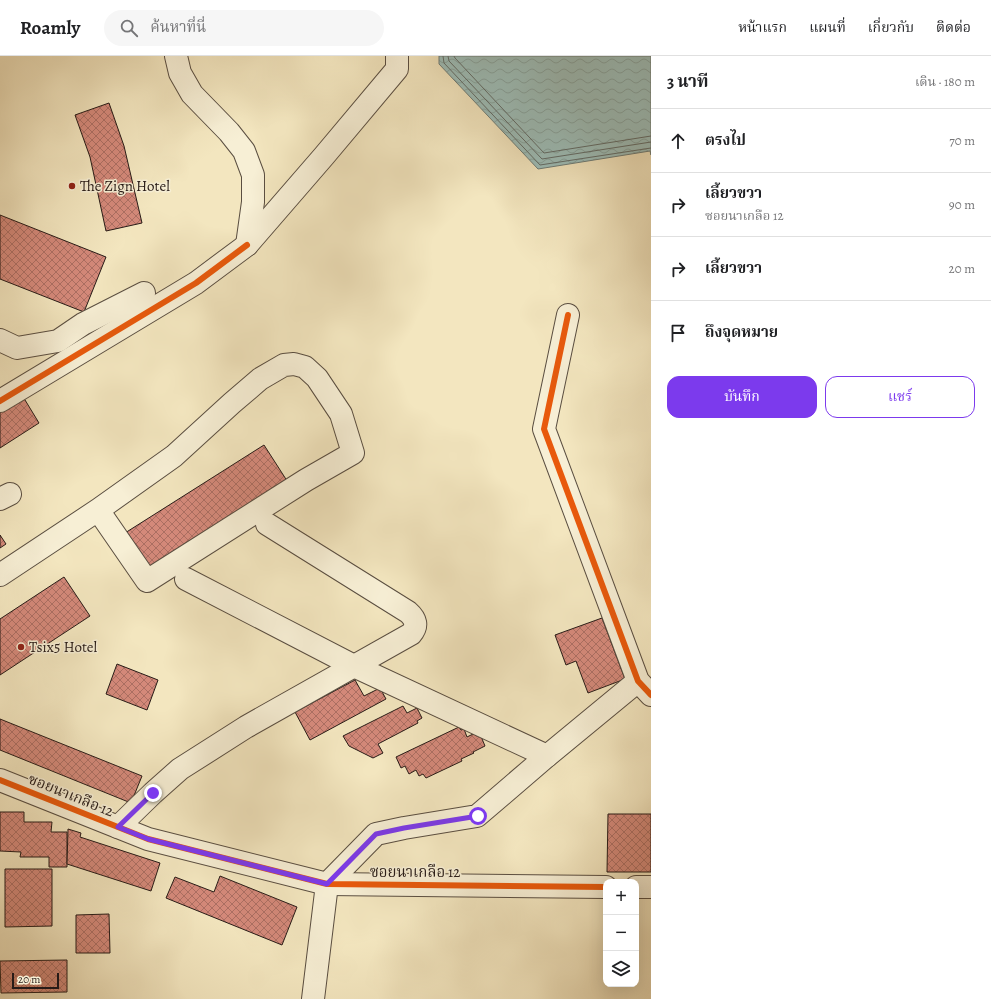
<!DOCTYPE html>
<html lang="th">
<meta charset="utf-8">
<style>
:root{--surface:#fff;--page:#f6f6f6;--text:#202124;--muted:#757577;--line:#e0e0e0;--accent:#7c3aed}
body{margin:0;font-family:Alegreya,"Noto Serif Thai",serif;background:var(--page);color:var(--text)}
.controls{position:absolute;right:12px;bottom:12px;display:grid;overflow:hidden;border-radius:8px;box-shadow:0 4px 16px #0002}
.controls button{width:36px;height:36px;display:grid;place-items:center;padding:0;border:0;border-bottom:1px solid var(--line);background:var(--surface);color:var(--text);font:20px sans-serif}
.scale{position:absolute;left:12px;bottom:10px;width:47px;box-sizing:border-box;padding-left:4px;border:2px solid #271b17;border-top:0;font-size:11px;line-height:14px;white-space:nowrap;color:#271b17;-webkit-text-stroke:3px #f7efd5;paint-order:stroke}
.stop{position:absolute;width:12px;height:12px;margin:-9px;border:3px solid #7c3aed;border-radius:50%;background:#fff}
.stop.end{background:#7c3aed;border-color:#fff;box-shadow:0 1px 4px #0008}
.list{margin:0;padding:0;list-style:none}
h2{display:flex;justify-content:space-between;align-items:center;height:52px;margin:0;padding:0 16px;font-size:17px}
h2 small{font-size:13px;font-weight:400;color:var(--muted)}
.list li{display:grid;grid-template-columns:26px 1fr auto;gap:12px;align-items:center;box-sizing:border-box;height:64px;padding:0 16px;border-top:1px solid var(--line)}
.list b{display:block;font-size:15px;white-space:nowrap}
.list p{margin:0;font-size:13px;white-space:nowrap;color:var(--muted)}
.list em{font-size:13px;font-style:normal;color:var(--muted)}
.actions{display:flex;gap:8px;padding:12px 16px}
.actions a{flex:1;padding:9px 0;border:1px solid var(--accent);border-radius:12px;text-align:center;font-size:14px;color:var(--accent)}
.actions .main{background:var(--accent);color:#fff}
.icon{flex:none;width:22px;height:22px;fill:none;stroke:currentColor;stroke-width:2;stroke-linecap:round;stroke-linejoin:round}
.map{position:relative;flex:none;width:651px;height:943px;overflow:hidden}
header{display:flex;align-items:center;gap:24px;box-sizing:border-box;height:56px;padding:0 20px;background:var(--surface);border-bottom:1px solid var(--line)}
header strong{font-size:19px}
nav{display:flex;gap:22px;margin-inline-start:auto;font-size:14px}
.search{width:280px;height:36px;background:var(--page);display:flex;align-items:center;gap:10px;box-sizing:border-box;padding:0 14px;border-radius:22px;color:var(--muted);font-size:15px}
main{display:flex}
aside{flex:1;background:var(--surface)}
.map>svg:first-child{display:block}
</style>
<header>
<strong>Roamly</strong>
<div class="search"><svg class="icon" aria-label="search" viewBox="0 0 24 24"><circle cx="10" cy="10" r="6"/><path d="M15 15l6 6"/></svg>ค้นหาที่นี่</div>
<nav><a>หน้าแรก</a><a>แผนที่</a><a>เกี่ยวกับ</a><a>ติดต่อ</a></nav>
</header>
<main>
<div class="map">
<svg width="651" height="943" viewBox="0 0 651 943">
<defs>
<pattern id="water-waves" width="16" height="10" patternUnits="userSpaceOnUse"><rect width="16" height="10" fill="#9dbeb9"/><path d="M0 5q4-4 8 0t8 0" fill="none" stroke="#87a39e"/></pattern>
<pattern id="building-cross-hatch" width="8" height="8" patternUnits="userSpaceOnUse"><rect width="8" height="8" fill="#d4897a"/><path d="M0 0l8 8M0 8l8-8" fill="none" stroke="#ac6f63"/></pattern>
</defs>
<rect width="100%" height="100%" fill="#f3e6bf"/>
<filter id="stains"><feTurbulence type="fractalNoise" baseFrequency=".005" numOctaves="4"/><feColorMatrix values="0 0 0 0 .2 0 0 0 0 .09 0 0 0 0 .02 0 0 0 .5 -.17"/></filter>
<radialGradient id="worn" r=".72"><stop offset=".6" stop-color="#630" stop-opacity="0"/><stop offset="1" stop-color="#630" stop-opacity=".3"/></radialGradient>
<polygon fill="url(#water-waves)" stroke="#6e7d78" points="439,0 651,0 651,99 650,95 538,113 439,8"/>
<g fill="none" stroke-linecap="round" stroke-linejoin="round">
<g stroke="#626c68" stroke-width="1">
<polyline points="443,0 444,7 540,109 651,92"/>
<polyline points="448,0 449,5 542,103 651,86"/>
<polyline points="454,0 455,2 544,97 651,80"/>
</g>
</g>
<g fill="url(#building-cross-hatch)" stroke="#271b17">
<polygon points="109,47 124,90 142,167 106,175 90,101 75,59"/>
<polygon points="0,159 106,201 84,256 0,223"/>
<polygon points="22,339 39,367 0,392 0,353"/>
<polygon points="264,389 291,431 152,519 125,477"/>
<polygon points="0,479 6,488 0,492"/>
<polygon points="64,521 90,560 0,619 0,563"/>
<polygon points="602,562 625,623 588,637 576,605 566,609 555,579"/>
<polygon points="117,608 158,624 147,654 106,638"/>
<polygon points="355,624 364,640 380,632 386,643 310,684 295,656"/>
<polygon points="403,650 407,657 417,652 422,662 417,665 418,667 378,688 383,697 373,702 349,690 343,680"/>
<polygon points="0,663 142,720 131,747 0,694"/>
<polygon points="459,671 461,674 464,673 467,681 475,677 476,680 480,678 485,690 473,696 474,697 461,703 462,705 426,722 423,718 419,720 416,714 409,718 405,710 401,712 396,701"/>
<polygon points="0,756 24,756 24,766 52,766 51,776 67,776 67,811 49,811 49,801 20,801 21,796 0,795"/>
<polygon points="608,758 651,758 651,816 607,816"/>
<polygon points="68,773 81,777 80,781 160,807 151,835 67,808"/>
<polygon points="5,813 52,813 52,870 5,871"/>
<polygon points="220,820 297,851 282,889 166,842 175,821 214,836"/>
<polygon points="109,858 110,897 76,897 76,859"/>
<polygon points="67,904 67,936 1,937 0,905"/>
</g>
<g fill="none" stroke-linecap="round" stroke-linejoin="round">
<g stroke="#5a4e41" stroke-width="24">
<g id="minor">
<polyline points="176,0 180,17 192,38 229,76 244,95 253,119 253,146 247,189"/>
<polyline points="568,259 544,373 638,625 651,639"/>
<polyline points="0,284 17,292 58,285 83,268 144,237"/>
<polyline points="0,345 196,227 247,189 324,100 397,13 397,0"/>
<polyline points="0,443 10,438"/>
<polyline points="0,519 98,454 174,400 232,347 260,323 284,309 294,308 305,311 317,322 341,358 353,397 306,424 147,525 98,454"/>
<polyline points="186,523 354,610 547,700"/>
<polyline points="0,724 148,783 327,828 606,831"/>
<path d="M118 771 153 737 180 713 246 671 411 578C418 570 416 563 408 556L267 468"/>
<polyline points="636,831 651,831"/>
<polyline points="313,943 327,828 376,778 404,772 477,760 547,700 638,625"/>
</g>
</g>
<use href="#minor" stroke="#f7efd5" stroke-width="22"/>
<g stroke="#f7efd5" stroke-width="8">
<g id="cycleway">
<polyline points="568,259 544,373 638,625 651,639"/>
<polyline points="0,345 196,227 247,189"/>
<polyline points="0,724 148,783 327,828 606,831"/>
</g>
</g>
<use href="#cycleway" stroke="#e8590c" stroke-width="6"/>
</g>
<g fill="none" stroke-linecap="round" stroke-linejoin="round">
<polyline stroke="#7c3aed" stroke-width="5" points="153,737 118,771 148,783 327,828 376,778 404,772 478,760"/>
</g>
<g fill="#8f2418" stroke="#f7efd5" stroke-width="1.5">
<circle cx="72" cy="130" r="4"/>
<circle cx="21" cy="591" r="4"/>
</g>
<g text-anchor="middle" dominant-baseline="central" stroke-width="3" stroke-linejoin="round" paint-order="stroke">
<g font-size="15" fill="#271b17" stroke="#f7efd5" text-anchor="start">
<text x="80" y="130">The Zign Hotel</text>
<text x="29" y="591">Tsix5 Hotel</text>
</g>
<g font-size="15" fill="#271b17" stroke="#f7efd5">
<text transform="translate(71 739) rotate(22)">ซอยนาเกลือ 12</text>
<text x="415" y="816">ซอยนาเกลือ 12</text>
</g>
</g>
<rect width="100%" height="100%" filter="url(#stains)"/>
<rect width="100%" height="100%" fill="url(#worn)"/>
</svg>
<div class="controls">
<button>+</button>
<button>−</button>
<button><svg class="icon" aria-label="layers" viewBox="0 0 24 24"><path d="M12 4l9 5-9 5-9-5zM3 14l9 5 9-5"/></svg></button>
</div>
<div class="scale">20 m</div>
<div class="stop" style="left:478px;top:760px"></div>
<div class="stop end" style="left:153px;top:737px"></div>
</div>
<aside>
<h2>3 นาที<small>เดิน · 180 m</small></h2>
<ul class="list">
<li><svg class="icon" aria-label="ahead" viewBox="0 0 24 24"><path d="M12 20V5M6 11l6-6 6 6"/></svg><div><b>ตรงไป</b></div><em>70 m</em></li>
<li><svg class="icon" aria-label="right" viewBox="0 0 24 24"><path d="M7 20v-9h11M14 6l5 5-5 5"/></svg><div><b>เลี้ยวขวา</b><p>ซอยนาเกลือ 12</p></div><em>90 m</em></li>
<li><svg class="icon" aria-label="right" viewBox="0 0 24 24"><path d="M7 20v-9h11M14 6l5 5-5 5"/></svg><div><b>เลี้ยวขวา</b></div><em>20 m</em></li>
<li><svg class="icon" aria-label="arrive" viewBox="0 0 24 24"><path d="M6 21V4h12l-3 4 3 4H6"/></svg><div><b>ถึงจุดหมาย</b></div></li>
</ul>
<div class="actions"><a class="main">บันทึก</a><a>แชร์</a></div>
</aside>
</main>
